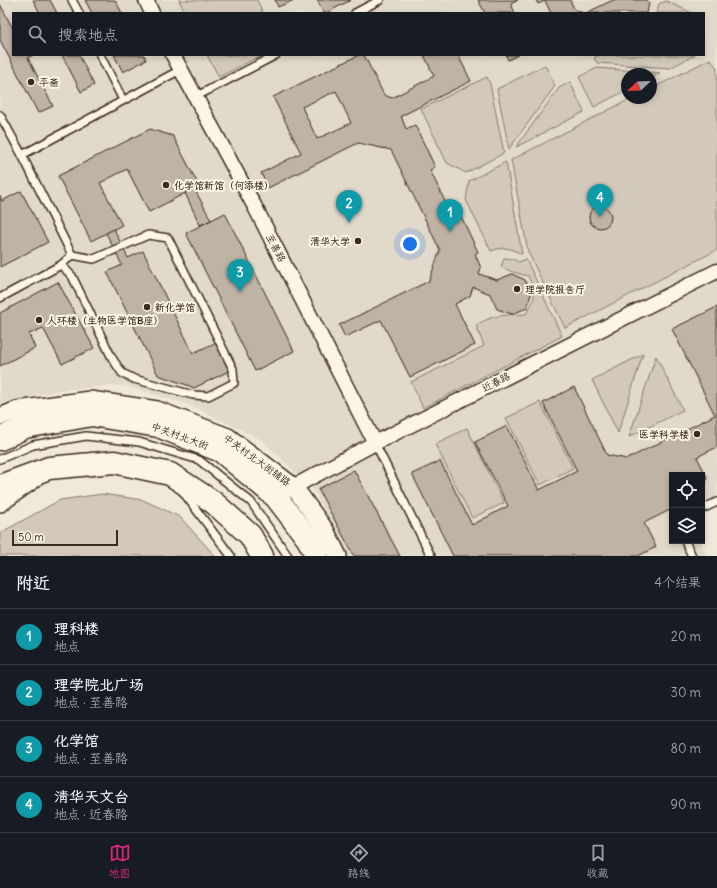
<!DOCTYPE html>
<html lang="zh">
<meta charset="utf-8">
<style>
:root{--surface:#171b24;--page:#242831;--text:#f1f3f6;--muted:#9ea1a6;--line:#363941;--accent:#db2777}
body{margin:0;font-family:Delius,"LXGW WenKai TC",sans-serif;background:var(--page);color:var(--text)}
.controls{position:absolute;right:12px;bottom:12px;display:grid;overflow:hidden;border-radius:0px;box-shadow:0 2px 6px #0003}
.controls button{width:36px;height:36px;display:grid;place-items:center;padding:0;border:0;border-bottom:1px solid var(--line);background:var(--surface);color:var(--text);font:20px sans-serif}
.compass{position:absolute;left:621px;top:68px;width:36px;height:36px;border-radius:50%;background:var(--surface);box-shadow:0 2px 6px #0003;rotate:247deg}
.scale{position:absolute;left:12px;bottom:10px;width:106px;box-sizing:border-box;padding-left:4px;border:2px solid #3b2a1e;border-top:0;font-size:11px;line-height:14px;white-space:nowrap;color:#3b2a1e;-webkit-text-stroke:3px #fcf5e5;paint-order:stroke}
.you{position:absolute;left:410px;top:244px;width:14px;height:14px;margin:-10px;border:3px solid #fff;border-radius:50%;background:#1a73e8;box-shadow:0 0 0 6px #1a73e833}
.badge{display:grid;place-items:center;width:26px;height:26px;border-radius:50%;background:var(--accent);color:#fff;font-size:13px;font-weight:700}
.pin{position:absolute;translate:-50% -33px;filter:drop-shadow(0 1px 2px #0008)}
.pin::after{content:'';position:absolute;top:21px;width:14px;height:12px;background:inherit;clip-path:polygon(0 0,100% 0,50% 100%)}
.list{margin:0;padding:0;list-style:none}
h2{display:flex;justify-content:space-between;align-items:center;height:52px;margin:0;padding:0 16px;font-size:17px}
h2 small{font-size:13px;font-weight:400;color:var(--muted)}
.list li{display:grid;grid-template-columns:26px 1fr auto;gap:12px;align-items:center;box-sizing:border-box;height:56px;padding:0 16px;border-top:1px solid var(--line)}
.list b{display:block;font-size:15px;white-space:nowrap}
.list p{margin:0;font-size:13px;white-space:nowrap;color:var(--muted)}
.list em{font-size:13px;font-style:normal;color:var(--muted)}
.icon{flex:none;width:22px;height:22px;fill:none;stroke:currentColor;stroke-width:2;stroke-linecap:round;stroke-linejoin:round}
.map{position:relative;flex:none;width:717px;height:556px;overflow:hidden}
.search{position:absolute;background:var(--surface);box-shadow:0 2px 6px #0003;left:12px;right:12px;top:12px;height:44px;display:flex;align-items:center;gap:10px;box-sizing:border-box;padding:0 14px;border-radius:0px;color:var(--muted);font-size:15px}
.sheet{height:276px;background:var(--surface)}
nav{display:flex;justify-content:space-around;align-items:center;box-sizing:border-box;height:56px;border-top:1px solid var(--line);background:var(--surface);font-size:11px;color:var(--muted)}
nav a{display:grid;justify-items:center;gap:2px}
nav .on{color:var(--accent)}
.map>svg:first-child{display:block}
</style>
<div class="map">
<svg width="717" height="556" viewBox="0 0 717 556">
<rect width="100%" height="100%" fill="#f0e9d9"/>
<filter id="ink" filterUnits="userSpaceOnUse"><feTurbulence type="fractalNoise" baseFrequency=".025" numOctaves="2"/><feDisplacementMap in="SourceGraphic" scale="8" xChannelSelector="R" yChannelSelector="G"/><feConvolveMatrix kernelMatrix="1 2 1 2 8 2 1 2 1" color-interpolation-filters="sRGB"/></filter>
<g filter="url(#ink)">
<path fill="#e1d9c9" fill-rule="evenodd" d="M0 0H717V506L702 513V475H672V541H700L707 556H347L315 492 262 440 192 406 124 385 59 390 0 404ZM13 13H704V55H13ZM627 74H651V98H627Z"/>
<g fill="#d2c9ba" stroke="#867a6c">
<polygon points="179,0 257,0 263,13 185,13"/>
<polygon points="666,1 692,13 656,13 659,4"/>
<polygon points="207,55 262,55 219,77"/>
<polygon points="599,55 695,55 670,68 597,63 594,58"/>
<polygon points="710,59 717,68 717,250 565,328 528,252 511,160 632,98 651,98 651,89"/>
<polygon points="545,65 555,86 509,149 497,89"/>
<polygon points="597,68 660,73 651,78 651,74 627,74 627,90 594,107 579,77"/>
<polygon points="487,77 490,84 504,153 466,173 447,163 421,109"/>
<polygon points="570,82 584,112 516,147 559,88"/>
<path d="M506 162 522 254C510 248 505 246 491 251L466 200 469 181Z"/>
<path d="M504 258 513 259 518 262 526 259 562 336 423 408 411 382 484 346 476 325C495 314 505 315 526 314 536 297 537 294 528 276L513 272 501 267Z"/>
<polygon points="643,354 618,433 592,380"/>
<polygon points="656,356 683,410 629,437"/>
<polygon points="540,402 573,468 540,485 506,418"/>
<polygon points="467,428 504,503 472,518 435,444"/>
<polygon points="102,494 143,500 180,517 215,556 0,556 0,533 60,500"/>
</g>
<g fill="#beb3a4" stroke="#3b2a1e" fill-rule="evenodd">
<polygon points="33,0 50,0 57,13 40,13"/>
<polygon points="85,0 115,0 122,13 92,13"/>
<polygon points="275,0 294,0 278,7"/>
<polygon points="317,0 351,0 326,13 324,13"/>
<polygon points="478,0 518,0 511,4 515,13 485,13"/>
<polygon points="536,0 570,0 574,9 583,13 551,13 545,1 538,4"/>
<polygon points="613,0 647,0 649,3 647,13 586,13"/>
<polygon points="0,4 13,29 13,55 33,55 28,58 53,106 38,113 0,40"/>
<polygon points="62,55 79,55 94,85 81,92"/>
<polygon points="114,55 144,55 146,60 123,72"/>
<path d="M359 55H364L384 95 392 98 434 76 424 55H458L471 81 401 116 406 129 415 125 435 167 430 170 449 210 453 209 455 214 459 212 478 252 475 254 481 268 479 274 497 280 512 274 525 280 531 294 527 308 512 314 497 309 490 294 473 287 470 296 455 304 475 345 410 377 381 320 345 337 339 325 429 281 440 250 391 150 358 143 268 188 261 173 301 153 273 97ZM336 91 351 123 317 139 302 107Z"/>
<polygon points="506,55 518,55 508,60"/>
<polygon points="150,129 173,136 199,186 149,212 127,169 100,183 122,225 91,241 58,176"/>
<polygon points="194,188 211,220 200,225 185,193"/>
<polygon points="21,191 48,242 0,267 0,196 2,201"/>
<circle cx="600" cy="217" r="11"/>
<polygon points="225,213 294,351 255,371 186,233"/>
<polygon points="114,229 128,258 143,251 193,353 217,342 231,370 194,388 187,385 158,375 107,272 122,265 106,233"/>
<polygon points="58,282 94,348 62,364 43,328 29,334 35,348 0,366 0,313"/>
<polygon points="717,307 717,447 697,457 707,477 704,494 702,495 702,475 672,475 672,509 644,523 656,547 638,556 453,556 412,474 440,461 472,525 508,506 475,442 507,426 539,490 577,471 543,403 574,387 607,455 627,459 715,415 672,329"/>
<polygon points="354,470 400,556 354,556 318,489"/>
</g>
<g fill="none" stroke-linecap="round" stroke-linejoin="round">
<g stroke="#3b2a1e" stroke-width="10">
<g id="service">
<polyline points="72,0 79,13"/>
<polyline points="355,13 380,0"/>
<polyline points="100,55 123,100"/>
<polyline points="195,97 276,55"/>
<polyline points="0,115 22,155"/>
<polyline points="72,255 22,155 180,70"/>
<polyline points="61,265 72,276 112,358 122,373 134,379 193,395 208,396 234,383 233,369 168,238 148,235 94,259 72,255"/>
<polyline points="0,298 61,265 72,255"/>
<polyline points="375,443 431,556"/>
<polyline points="0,459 33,445 86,436 139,442 199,460 251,502 288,556"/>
<polyline points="183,492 231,556"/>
<polyline points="702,509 717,502"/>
<polyline points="685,541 692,556"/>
</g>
</g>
<g stroke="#3b2a1e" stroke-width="17">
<g id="minor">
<polyline points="146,0 152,13"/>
<polyline points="173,55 256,209 375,443"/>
<polyline points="284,492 375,443 717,271"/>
</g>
</g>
<g stroke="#3b2a1e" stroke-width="20">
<g id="tertiary">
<polyline points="0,417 17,410 90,400 157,410 228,437 294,487 325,530 338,556"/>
<polyline points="0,503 34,479"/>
</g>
</g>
<g stroke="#3b2a1e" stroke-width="25">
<g id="primary">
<polyline points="0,439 25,427 92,415 158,426 221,451 276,497 308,539 317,556"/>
<polyline points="0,486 49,468 114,462 170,474 213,502 250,535 262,556"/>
</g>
</g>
<use href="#service" stroke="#fcf5e5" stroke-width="7"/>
<use href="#minor" stroke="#fcf5e5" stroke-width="14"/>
<use href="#tertiary" stroke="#fcf5e5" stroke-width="17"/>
<use href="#primary" stroke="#fcf5e5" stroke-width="22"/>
</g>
</g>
<g fill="#3b2a1e" stroke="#fcf5e5" stroke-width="1.5">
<circle cx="31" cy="82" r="4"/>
<circle cx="166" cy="185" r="4"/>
<circle cx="358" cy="241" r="4"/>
<circle cx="517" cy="289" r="4"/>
<circle cx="147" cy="307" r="4"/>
<circle cx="39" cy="320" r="4"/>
<circle cx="697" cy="434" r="4"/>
</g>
<g text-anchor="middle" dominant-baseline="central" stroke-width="4" stroke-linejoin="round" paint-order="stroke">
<g font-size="10" font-weight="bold" fill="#3b2a1e" stroke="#fcf5e5" text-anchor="start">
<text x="39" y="82">平斋</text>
<text x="174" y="185">化学馆新馆（何添楼）</text>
<text x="350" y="241" text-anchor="end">清华大学</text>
<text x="525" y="289">理学院报告厅</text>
<text x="155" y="307">新化学馆</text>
<text x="47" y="320">人环楼（生物医学馆B座）</text>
<text x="689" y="434" text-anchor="end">医学科学楼</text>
</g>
<g font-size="10" fill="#3b2a1e" stroke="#fcf5e5">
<text transform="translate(276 248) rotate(63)">至善路</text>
<text transform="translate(496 382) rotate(-27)">近春路</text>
<text transform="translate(180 436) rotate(20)">中关村北大街</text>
<text transform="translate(257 460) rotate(36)">中关村北大街辅路</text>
</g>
</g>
</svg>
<div class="controls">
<button><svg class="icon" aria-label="locate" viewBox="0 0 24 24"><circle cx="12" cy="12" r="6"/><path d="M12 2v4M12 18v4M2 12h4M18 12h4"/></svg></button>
<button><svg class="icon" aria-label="layers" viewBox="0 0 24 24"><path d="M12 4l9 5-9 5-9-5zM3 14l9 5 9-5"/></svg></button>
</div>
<svg class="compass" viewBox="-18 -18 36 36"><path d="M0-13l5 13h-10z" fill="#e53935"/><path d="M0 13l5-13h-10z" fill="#9ea1a6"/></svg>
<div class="scale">50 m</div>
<div class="you"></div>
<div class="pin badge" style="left:450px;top:232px;background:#0f9aa8">1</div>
<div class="pin badge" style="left:349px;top:223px;background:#0f9aa8">2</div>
<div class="pin badge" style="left:240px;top:292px;background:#0f9aa8">3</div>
<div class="pin badge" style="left:600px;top:217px;background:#0f9aa8">4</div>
<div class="search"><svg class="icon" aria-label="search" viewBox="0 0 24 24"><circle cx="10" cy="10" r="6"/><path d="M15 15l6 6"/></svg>搜索地点</div>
</div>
<section class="sheet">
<h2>附近<small>4个结果</small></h2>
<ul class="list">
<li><span class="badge" style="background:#0f9aa8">1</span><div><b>理科楼</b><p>地点</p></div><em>20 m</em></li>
<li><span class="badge" style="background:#0f9aa8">2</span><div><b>理学院北广场</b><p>地点 · 至善路</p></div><em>30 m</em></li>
<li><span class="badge" style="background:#0f9aa8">3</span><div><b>化学馆</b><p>地点 · 至善路</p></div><em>80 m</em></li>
<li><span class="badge" style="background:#0f9aa8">4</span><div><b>清华天文台</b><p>地点 · 近春路</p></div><em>90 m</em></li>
</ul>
</section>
<nav>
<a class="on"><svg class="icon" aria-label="map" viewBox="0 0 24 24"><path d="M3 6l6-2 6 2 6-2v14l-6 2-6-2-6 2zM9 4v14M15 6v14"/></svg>地图</a>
<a><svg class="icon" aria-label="directions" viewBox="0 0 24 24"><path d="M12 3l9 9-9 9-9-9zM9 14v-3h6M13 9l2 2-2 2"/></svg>路线</a>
<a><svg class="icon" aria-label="saved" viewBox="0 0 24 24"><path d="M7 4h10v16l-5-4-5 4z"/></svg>收藏</a>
</nav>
